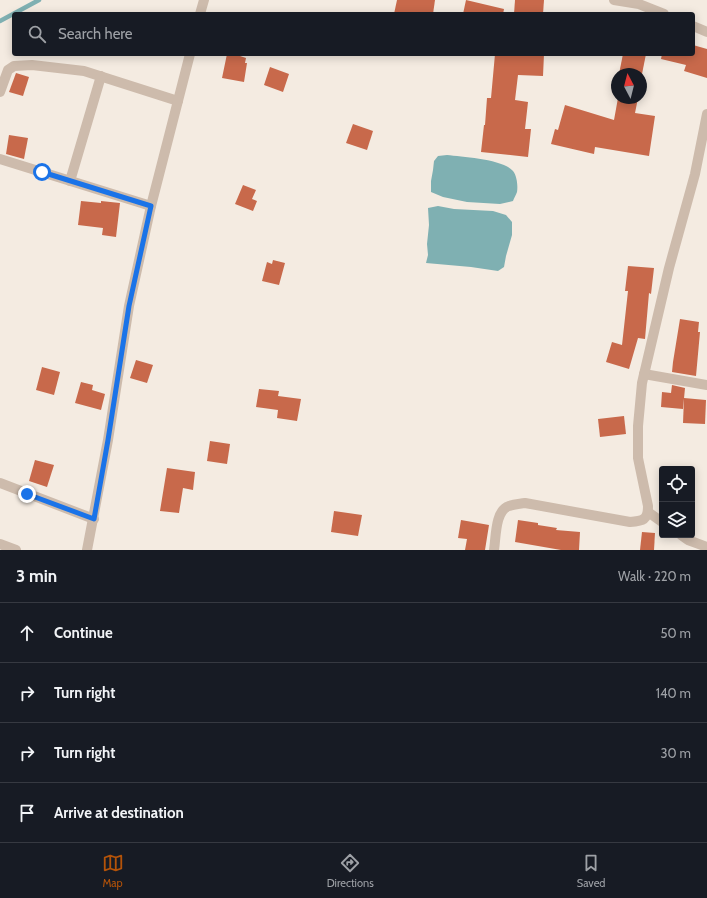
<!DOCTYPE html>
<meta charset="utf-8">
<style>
:root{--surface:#171b24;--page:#242831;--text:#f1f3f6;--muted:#9ea1a6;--line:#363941;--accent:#b45309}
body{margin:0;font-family:Cabin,sans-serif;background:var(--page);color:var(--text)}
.controls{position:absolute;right:12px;bottom:12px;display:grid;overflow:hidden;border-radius:4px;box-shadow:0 2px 10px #0003}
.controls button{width:36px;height:36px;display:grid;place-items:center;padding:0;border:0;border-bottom:1px solid var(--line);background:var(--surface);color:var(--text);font:20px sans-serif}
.compass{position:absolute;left:611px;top:68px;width:36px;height:36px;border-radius:50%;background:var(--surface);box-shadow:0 2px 10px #0003;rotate:353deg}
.stop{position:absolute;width:12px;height:12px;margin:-9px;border:3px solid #1a73e8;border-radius:50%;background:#fff}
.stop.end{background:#1a73e8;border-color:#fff;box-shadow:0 1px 4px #0008}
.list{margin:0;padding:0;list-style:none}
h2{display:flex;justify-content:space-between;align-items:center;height:52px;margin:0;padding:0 16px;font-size:17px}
h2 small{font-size:13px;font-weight:400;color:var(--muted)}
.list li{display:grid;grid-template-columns:26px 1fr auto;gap:12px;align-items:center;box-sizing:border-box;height:60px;padding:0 16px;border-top:1px solid var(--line)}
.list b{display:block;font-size:15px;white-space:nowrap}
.list em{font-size:13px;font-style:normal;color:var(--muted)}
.icon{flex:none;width:22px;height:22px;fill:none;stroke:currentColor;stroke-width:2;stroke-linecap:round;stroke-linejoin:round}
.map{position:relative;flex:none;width:707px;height:550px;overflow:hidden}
.search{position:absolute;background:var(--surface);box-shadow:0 2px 10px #0003;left:12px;right:12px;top:12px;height:44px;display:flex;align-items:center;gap:10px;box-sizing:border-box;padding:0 14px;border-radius:4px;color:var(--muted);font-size:15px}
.sheet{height:292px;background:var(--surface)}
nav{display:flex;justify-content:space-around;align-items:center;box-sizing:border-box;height:56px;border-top:1px solid var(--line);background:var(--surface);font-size:11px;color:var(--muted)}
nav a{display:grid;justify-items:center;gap:2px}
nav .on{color:var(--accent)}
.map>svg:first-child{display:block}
</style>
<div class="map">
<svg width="707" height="550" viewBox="0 0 707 550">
<rect width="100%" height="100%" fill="#f4ebe1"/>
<g fill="#7fb0b2">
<path d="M447 155C463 157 503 159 513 171 517 176 518 186 517 192 516 195 514 198 513 201L500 204 467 202 443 197 431 192V181L433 170 434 161 438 156Z"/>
<polygon points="438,206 454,209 493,211 506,215 512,222 512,235 506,256 504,267 498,271 471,267 426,263 428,255 427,244 429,225 428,208"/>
</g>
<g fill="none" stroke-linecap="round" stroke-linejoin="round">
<polyline stroke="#7fb0b2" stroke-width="4.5" points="0,21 39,0"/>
</g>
<g fill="#c8694b">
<polygon points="397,0 435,0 433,14 394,14"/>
<polygon points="466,0 504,9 503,14 463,14"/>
<polygon points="515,0 544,0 543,14 514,14"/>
<polygon points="693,45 707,49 707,78 684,71 686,65 661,59 662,54 693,54"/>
<polygon points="227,54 234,54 246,58 245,63 247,63 244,82 222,78"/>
<polygon points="495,54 544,54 543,76 518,75 515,100 528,102 525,129 531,129 528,157 481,152 484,125 485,125 487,98 491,98"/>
<polygon points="623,54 646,54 642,74 619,74"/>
<polygon points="270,67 289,74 283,92 264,85"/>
<polygon points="16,73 29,77 23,96 9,92"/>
<polygon points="618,98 638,98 635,113 655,116 649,156 595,147 594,154 551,144 555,129 558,130 565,105 614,120"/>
<polygon points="353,124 373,131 367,150 346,143"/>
<polygon points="9,135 28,138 24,159 6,154"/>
<polygon points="243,185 256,190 252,199 257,201 253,211 235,204"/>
<polygon points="81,201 101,203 101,201 120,203 116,237 102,235 103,228 78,225"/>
<polygon points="273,260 285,263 279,285 262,281 267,262 272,264"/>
<polygon points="628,266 654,268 651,294 649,293 645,339 638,338 629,369 606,362 612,342 622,345 628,291 625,291"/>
<polygon points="680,319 699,322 698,332 700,332 696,376 672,372 673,362"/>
<polygon points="136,360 153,365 147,383 130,378"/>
<polygon points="42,367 60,372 54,395 36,390"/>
<polygon points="81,382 93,385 92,390 105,394 101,410 75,403"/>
<polygon points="672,385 685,388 683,409 661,407 662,392 671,393"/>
<polygon points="259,389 279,391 278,396 301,399 297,421 277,418 278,410 256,407"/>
<polygon points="684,398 706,400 705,424 683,423"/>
<polygon points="624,416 626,434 600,437 598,419"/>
<polygon points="210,441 230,444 227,464 207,461"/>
<polygon points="35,460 54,465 47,487 29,481"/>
<polygon points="167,468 195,472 193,490 183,488 179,513 160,511"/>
<polygon points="334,511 362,515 358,536 331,532"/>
<polygon points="461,520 489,525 485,550 465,550 467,539 458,538"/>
<polygon points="518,520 538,523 538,525 557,528 556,530 580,532 579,550 561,550 515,542"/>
<polygon points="642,532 655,533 654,550 640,550"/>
</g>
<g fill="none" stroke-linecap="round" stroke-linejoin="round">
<g stroke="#cdbbac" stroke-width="10">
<polyline points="614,0 639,4 664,14"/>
<polyline points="200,14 204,0"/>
<polyline points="693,26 707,32"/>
<polyline points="0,92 8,70 14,66 32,65 84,71 178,101"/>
<polyline points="0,159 151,206"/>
<polyline points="70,181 101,76"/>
<polyline points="644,374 707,385"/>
<polyline points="0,483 94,519"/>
<polyline points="648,512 662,522"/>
<polyline points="681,535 688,540 707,547"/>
<polyline points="0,544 16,550"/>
<polyline points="87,550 108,440 129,306 151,206 190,54"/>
<path d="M494 550C496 538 495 510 509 506 514 504 519 504 525 503L630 522C643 521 648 520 648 506L638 458V426L642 383 669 268 695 174 707 114"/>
</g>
</g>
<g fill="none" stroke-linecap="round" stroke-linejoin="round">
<polyline stroke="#1a73e8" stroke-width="5" points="27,494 94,519 108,440 129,306 151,206 42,172"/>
</g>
</svg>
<div class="controls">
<button><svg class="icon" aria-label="locate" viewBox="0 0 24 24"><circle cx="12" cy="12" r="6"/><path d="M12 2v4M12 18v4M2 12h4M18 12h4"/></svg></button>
<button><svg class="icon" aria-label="layers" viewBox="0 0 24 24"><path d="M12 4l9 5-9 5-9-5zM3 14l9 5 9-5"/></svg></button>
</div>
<svg class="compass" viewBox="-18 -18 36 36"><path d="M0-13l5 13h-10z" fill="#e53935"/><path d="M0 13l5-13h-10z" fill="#9ea1a6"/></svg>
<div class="stop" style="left:42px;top:172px"></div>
<div class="stop end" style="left:27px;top:494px"></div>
<div class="search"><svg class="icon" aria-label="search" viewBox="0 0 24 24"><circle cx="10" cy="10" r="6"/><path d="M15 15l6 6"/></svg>Search here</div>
</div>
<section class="sheet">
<h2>3 min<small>Walk · 220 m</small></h2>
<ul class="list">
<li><svg class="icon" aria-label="ahead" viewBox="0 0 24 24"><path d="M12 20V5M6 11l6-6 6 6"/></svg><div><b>Continue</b></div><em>50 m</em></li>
<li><svg class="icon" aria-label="right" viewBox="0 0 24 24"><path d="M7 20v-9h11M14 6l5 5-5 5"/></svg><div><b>Turn right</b></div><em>140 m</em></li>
<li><svg class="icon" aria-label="right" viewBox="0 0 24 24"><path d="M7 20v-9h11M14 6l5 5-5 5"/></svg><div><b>Turn right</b></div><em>30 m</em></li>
<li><svg class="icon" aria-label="arrive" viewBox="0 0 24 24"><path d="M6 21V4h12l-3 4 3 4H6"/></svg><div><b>Arrive at destination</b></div></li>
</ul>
</section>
<nav>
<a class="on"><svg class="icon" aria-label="map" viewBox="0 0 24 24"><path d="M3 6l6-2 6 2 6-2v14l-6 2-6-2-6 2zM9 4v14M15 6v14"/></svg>Map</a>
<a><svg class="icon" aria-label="directions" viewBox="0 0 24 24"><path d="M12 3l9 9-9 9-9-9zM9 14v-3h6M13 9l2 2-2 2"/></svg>Directions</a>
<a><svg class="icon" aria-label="saved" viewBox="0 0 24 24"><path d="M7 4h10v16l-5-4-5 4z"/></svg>Saved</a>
</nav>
